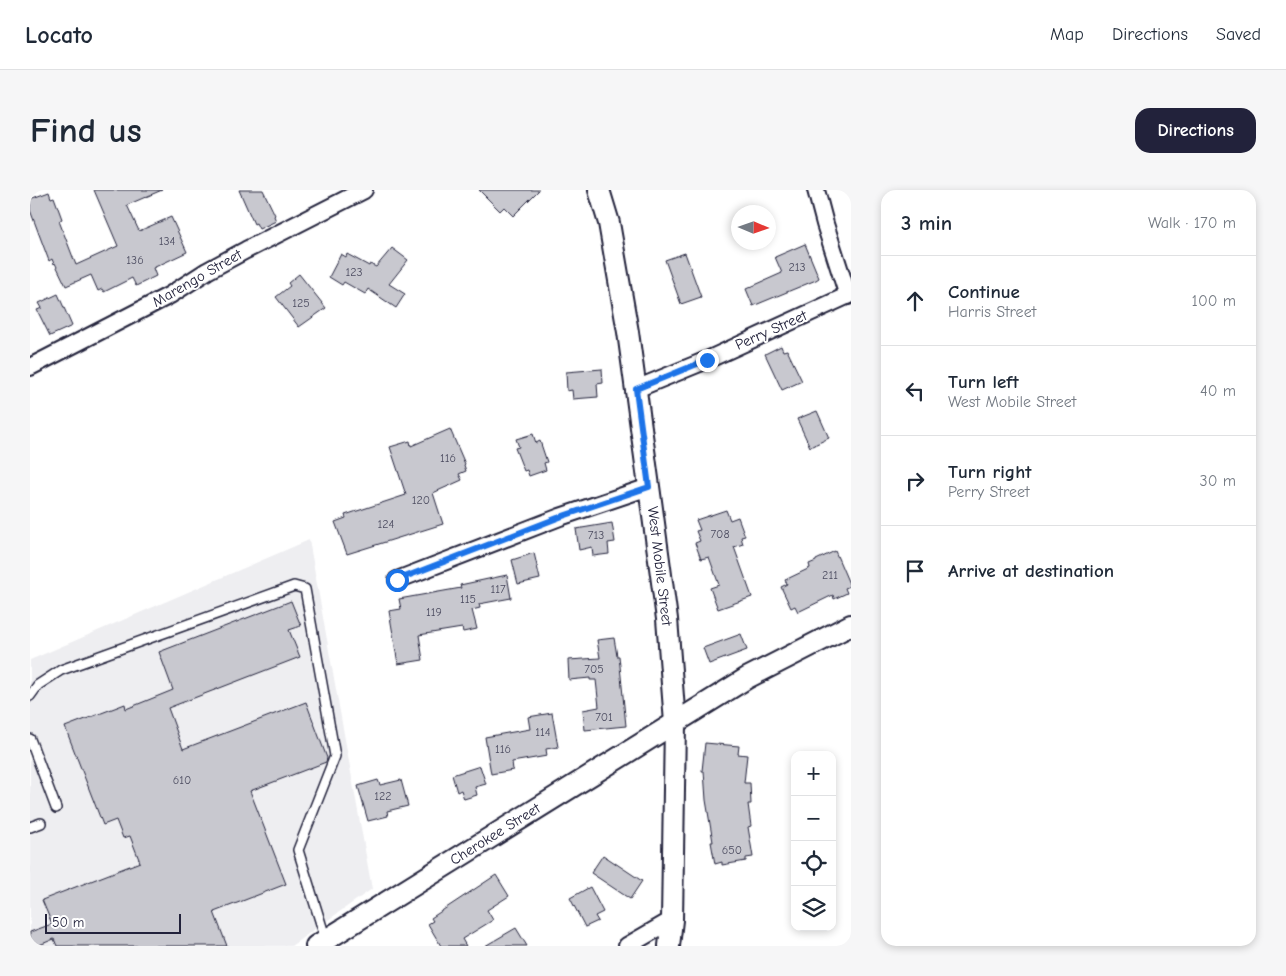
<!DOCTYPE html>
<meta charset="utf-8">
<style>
:root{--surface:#fff;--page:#f6f6f7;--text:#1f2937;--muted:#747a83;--line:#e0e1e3;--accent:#22223b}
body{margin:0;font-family:"Comic Neue",sans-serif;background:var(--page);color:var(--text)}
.controls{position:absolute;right:15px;bottom:15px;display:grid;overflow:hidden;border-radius:10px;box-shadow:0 2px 8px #0003}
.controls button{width:45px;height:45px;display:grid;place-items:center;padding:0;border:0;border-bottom:1px solid var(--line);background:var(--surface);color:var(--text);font:25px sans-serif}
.compass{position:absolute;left:701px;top:15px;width:45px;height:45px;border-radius:50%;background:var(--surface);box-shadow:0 2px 8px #0003;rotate:92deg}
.scale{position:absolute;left:15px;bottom:12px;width:136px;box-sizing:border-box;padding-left:5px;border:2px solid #22223b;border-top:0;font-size:14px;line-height:18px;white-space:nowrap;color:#22223b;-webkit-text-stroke:4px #fff;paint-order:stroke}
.stop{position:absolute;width:15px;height:15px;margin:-11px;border:4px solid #1a73e8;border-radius:50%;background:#fff}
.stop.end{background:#1a73e8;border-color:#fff;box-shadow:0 1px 5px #0008}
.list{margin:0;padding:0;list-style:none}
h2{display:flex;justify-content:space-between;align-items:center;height:65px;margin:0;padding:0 20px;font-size:21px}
h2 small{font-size:16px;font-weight:400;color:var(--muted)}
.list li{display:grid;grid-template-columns:32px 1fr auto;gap:15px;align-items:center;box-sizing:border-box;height:90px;padding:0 20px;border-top:1px solid var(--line)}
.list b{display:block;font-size:19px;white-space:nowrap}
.list p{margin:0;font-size:16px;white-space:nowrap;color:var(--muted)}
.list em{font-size:16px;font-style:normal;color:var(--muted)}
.icon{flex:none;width:28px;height:28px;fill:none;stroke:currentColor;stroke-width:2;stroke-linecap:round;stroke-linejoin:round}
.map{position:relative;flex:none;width:821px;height:756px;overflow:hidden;border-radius:15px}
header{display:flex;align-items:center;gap:30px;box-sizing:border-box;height:70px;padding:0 25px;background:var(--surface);border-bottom:1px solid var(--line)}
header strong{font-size:24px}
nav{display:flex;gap:28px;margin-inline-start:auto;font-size:18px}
.intro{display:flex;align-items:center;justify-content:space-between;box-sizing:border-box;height:120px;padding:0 30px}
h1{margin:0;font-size:35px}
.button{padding:12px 22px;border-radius:15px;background:var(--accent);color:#fff;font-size:18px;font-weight:700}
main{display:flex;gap:30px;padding:0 30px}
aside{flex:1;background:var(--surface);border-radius:15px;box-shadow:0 2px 8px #0003}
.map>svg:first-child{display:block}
</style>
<header>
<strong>Locato</strong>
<nav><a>Map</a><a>Directions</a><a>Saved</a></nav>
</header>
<div class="intro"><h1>Find us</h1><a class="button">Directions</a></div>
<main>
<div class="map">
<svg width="821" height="756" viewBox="0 0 821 756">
<rect width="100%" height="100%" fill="#fff"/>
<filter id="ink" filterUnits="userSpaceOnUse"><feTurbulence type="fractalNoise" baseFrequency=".02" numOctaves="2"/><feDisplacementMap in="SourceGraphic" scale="10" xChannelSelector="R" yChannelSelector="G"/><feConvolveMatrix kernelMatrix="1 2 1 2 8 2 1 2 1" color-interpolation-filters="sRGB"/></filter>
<g filter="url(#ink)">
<polygon fill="#eeeef1" points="279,350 342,699 261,756 0,756 0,470"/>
<g fill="#c8c8cf" stroke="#22223b">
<polygon points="64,0 132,0 97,15 109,41 141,27 157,62 123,78 126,86 106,96 102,88 74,102 72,99 68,101 61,85 36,96 25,73 24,74 22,69 19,71 0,20 0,9 19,2 21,8 24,7 32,29 29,31 46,75 88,56"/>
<polygon points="209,0 233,0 245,25 244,26 246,31 229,39 226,33 224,34"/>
<polygon points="449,0 509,0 483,26 474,17 470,21"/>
<polygon points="775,54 789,88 786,90 723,116 716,99 752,83 745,67"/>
<polygon points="362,58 378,70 359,94 375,104 366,118 338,99 335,104 314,92 312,95 299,87 311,64 316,67 317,64 339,76 340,74 346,77"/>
<polygon points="655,63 671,107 651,114 635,70"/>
<polygon points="269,84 296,118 269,137 246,107 260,96 258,93"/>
<polygon points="28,104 42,136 20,146 7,120 12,118 9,113"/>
<polygon points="751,156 753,161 757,160 772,191 752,200 735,164"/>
<polygon points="572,179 573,193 567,194 568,207 543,209 542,200 537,201 536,182"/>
<polygon points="787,221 799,248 780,257 767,229"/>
<polygon points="420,239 435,274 434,275 436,281 429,284 432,290 403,303 413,334 317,364 305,332 316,328 315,325 376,305 360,257 380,251 381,256"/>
<polygon points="503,244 506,253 510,251 517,272 514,273 516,280 499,286 497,280 494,281 485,258 489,257 486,249"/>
<polygon points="696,320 700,330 708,327 715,346 711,347 713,354 704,357 722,407 688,419 680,398 689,395 679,367 671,369 665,353 670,351 666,341 670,340 666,330"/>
<polygon points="582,333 585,352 578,353 579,364 563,366 562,357 549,360 546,339"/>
<polygon points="805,361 820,396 815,398 817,403 804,409 803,405 768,422 765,416 761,418 751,397 757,394 755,390 780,378 779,374 786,371 786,370"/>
<polygon points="504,363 510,389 488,394 482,370"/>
<polygon points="477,385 481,408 449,414 450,418 442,420 447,439 433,442 432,438 389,445 393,470 368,474 359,421 371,419 369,409 431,398 430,395"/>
<polygon points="261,411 271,436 259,440 270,467 138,518 153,559 276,512 297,568 296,572 220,601 256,694 184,722 197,756 27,756 24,749 7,756 0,756 0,742 22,734 12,710 110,672 100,646 93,648 86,630 73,635 35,537 95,514 96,519 143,500 129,462"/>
<polygon points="711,444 717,460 679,474 673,458"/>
<polygon points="584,448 587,466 589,466 596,536 555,540 553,520 569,517 566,490 560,490 560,488 539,490 538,470 570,468 567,450"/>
<polygon points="522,523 528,557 516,559 517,566 482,572 483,580 461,584 455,547 500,539 498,527"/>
<polygon points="675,553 709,556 708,564 717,565 714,593 720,593 721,614 718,614 721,636 718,637 723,667 716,668 716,671 692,675 692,672 685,674 681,652 683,652 676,610 674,581 672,581"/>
<polygon points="450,576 456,594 445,597 447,605 434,609 431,600 427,602 422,585"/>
<polygon points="348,590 350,595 371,590 378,616 357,621 358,626 338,631 328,596"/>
<polygon points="573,665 612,691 600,709 561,683"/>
<polygon points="466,685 479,706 457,720 463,730 432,749 436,756 411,756 398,734 403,731 401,728"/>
<polygon points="560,697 573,722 565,726 568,731 555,737 540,708"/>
<polygon points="486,738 497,756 455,756"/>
</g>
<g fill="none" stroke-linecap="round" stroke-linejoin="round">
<g stroke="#22223b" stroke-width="12">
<g id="service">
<polyline points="0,506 8,495 31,480 264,396 275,399 305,566 268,660 296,750"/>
<polyline points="0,549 26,618"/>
<polyline points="0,637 11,633"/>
</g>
</g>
<g stroke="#22223b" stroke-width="20">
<g id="minor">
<polyline points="786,0 795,34 818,106"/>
<polyline points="0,177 140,105 177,81 216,60 334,0"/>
<polyline points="606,199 677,170 821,104"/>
<polyline points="367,390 530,327 619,297"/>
<polyline points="597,756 642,730"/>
</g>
</g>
<g stroke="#22223b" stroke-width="24">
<g id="tertiary">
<polyline points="569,0 579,33 598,142 637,429 645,533 642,730 639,756"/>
<polyline points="286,756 717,488 821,435"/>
</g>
</g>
<use href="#service" stroke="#fff" stroke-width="9"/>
<use href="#minor" stroke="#fff" stroke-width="16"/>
<use href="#tertiary" stroke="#fff" stroke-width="20"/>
</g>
</g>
<g fill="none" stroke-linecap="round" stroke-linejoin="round" filter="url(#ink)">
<polyline stroke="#1a73e8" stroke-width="6" points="367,390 530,327 619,297 606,199 677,170"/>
</g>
<g text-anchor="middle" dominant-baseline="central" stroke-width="4" stroke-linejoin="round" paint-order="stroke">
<g font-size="12" fill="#4c4c60">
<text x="137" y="51">134</text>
<text x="105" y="70">136</text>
<text x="767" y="77">213</text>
<text x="324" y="82">123</text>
<text x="271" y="113">125</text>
<text x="418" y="268">116</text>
<text x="391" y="310">120</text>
<text x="356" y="334">124</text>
<text x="690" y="344">708</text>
<text x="566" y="345">713</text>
<text x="800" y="385">211</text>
<text x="468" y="399">117</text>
<text x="438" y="409">115</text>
<text x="404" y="422">119</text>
<text x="564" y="479">705</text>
<text x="574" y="527">701</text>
<text x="513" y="542">114</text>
<text x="473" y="559">116</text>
<text x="152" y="590">610</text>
<text x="353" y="606">122</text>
<text x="702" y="660">650</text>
</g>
<g font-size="15" fill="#22223b" stroke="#fff">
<text transform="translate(167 88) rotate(-30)">Marengo Street</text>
<text transform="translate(741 140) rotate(-24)">Perry Street</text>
<text transform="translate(630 376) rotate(83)">West Mobile Street</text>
<text transform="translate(465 644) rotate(-32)">Cherokee Street</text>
</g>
</g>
</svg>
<div class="controls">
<button>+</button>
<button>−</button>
<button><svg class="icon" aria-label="locate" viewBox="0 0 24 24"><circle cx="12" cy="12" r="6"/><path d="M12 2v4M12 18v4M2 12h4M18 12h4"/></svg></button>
<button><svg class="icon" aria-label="layers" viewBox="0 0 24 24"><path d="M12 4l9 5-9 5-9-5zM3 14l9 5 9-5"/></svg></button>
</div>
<svg class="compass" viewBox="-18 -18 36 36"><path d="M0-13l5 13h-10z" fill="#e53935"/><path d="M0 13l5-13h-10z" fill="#747a83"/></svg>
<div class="scale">50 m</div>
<div class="stop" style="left:367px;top:390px"></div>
<div class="stop end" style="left:677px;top:170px"></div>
</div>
<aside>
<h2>3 min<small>Walk · 170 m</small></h2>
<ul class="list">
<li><svg class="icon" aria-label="ahead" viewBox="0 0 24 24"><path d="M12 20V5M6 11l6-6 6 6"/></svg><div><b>Continue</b><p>Harris Street</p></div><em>100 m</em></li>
<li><svg class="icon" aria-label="left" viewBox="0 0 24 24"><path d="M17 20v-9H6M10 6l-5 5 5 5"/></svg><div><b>Turn left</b><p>West Mobile Street</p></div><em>40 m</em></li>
<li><svg class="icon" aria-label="right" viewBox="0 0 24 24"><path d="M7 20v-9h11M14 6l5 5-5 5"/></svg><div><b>Turn right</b><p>Perry Street</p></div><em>30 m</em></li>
<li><svg class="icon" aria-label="arrive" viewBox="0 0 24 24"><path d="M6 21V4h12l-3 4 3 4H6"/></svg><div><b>Arrive at destination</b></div></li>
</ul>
</aside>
</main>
